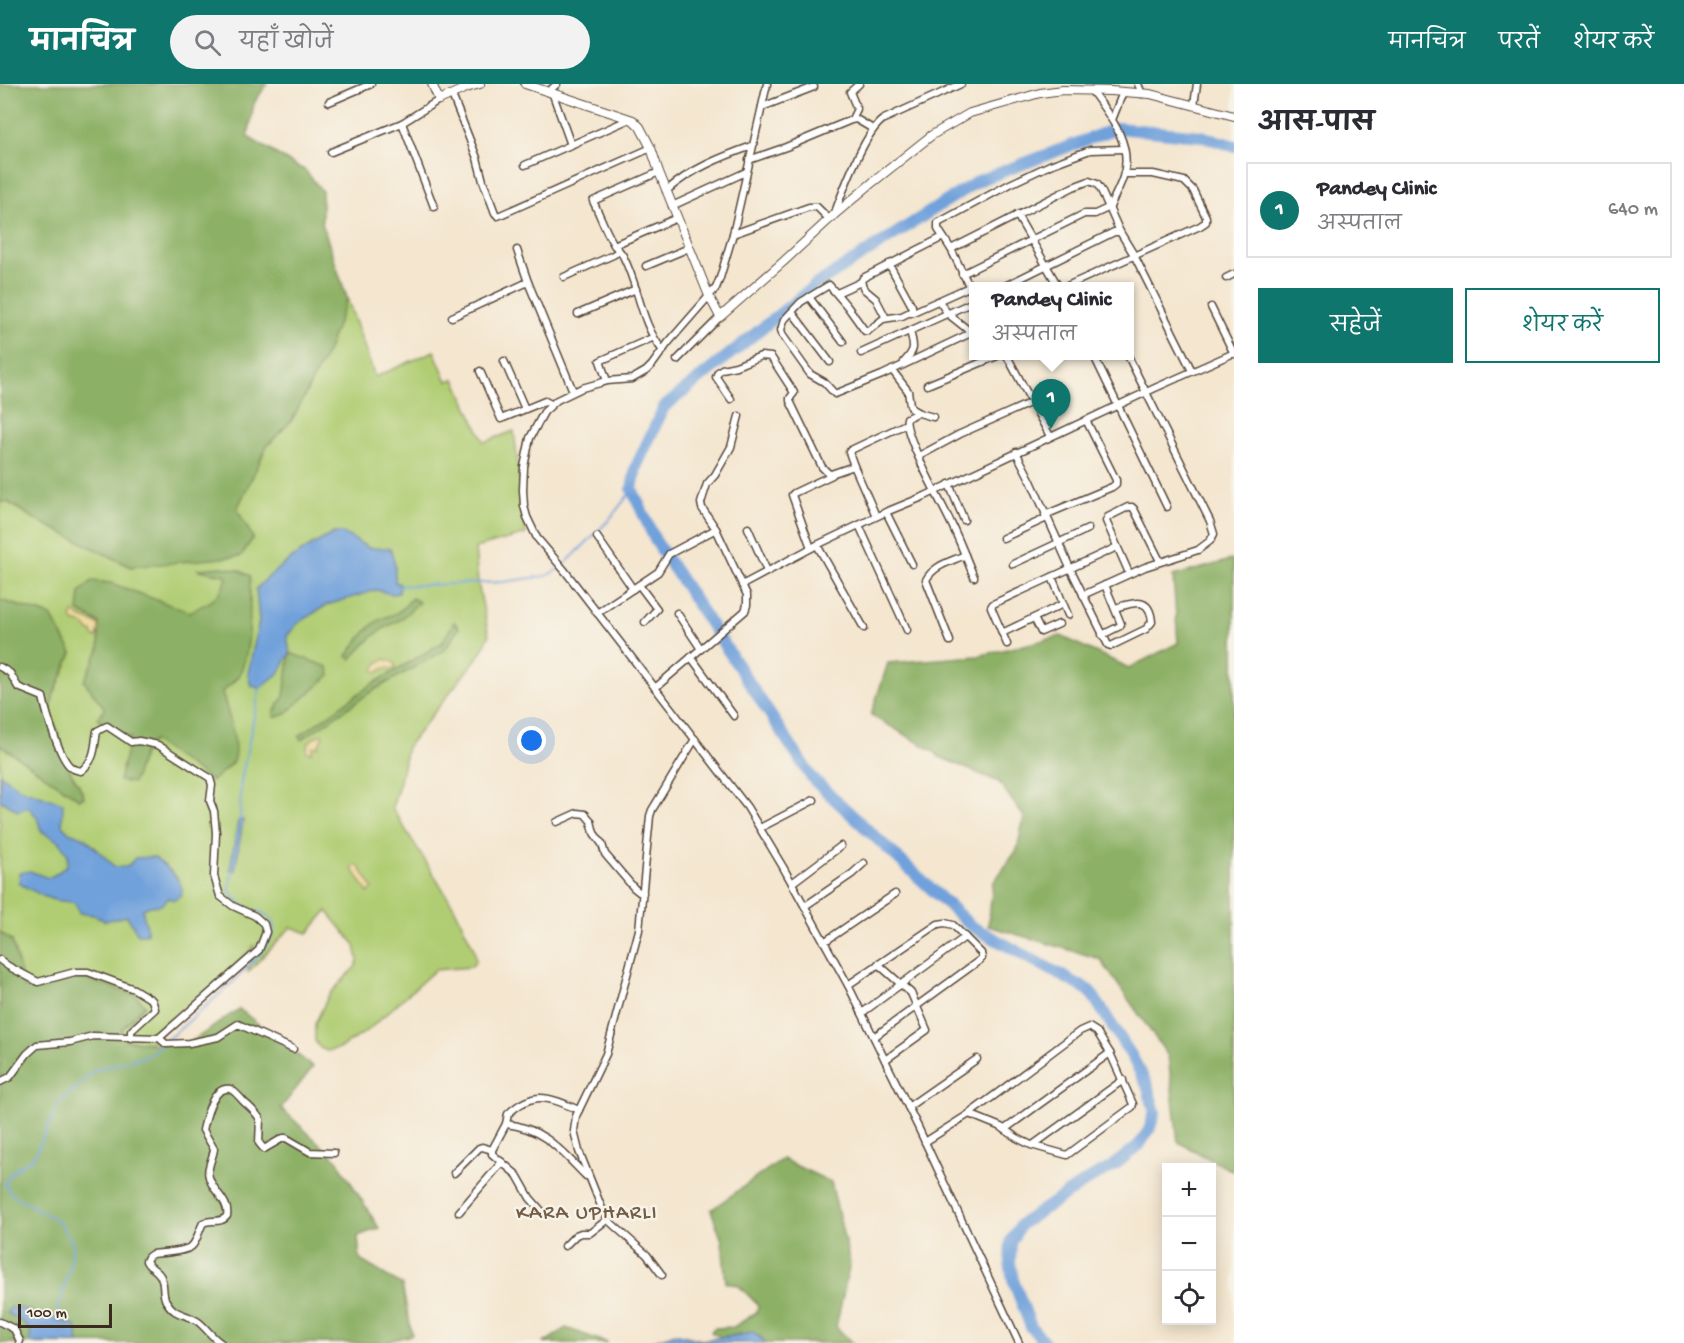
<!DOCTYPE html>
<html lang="hi">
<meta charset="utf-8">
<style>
:root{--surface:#fff;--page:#f2f2f3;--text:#2b2b33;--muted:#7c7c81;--line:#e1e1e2;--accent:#0f766e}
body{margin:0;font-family:"Gochi Hand","Playpen Sans Deva",sans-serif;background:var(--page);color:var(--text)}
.controls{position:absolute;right:18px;bottom:18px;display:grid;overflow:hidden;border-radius:0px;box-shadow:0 3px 15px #0003}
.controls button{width:54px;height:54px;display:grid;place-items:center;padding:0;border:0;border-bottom:2px solid var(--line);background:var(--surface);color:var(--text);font:30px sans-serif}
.scale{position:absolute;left:18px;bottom:15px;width:94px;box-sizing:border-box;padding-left:6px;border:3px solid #3b2a1e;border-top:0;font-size:16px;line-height:21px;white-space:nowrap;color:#3b2a1e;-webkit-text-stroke:4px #f7f3e8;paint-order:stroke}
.you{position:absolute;left:532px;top:657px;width:21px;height:21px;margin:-15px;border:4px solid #fff;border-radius:50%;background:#1a73e8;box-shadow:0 0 0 9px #1a73e833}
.badge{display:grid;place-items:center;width:39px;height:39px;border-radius:50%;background:var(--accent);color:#fff;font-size:20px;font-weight:700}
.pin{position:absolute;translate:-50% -50px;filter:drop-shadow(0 2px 3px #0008)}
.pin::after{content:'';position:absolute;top:32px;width:21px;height:18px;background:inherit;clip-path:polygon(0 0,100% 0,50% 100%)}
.popup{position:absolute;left:969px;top:198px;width:165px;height:78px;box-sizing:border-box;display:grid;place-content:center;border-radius:0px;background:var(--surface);filter:drop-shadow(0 2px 4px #0005);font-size:20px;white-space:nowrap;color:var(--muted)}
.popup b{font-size:22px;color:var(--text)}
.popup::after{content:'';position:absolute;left:50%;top:100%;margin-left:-12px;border:12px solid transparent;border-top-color:var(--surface)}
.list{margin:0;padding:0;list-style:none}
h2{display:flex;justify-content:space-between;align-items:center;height:78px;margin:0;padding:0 24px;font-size:26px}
h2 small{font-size:20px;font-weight:400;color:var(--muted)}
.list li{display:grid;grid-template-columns:39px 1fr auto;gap:18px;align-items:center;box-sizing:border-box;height:96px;margin:0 12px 12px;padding:0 12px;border:2px solid var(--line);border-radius:0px}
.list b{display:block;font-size:22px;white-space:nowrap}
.list p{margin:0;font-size:20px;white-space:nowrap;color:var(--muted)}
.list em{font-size:20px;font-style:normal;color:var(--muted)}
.actions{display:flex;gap:12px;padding:18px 24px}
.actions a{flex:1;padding:14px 0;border:2px solid var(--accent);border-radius:0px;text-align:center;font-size:21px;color:var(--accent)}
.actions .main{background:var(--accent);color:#fff}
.icon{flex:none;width:33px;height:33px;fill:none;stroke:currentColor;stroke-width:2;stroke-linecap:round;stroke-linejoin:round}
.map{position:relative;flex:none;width:1234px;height:1259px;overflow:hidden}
header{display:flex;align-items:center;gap:36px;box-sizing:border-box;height:84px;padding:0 30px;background:var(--accent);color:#fff}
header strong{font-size:28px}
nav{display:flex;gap:33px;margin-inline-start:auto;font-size:21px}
.search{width:420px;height:54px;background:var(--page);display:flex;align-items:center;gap:15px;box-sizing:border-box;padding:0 21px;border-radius:33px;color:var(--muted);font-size:22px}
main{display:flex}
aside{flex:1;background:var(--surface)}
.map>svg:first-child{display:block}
</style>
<header>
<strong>मानचित्र</strong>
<div class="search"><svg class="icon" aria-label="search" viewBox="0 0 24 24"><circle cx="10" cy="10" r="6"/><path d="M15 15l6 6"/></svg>यहाँ खोजें</div>
<nav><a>मानचित्र</a><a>परतें</a><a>शेयर करें</a></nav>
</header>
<main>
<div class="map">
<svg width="1234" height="1259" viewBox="0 0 1234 1259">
<rect width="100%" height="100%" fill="#f7f3e8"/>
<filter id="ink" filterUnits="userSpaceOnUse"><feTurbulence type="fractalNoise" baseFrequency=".0167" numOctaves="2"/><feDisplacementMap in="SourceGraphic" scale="12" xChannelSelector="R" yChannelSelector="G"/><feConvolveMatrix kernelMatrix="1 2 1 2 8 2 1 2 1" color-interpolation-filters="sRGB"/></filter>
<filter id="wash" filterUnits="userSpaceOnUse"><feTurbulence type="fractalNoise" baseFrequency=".008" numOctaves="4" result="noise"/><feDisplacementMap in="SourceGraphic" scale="24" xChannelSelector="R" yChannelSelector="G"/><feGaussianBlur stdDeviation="1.35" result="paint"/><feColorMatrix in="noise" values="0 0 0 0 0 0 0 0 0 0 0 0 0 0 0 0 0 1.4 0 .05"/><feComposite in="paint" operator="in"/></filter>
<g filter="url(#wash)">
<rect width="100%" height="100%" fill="#f4e6cf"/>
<polygon fill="#b0cd73" stroke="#767c48" stroke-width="1.5" points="347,214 375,293 434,267 447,297 455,295 484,358 514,347 526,450 475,464 478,499 489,552 480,570 407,663 400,697 392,724 454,823 474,865 476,877 471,883 435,886 367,947 340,964 327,967 320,964 315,957 315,940 329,911 356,882 358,876 355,861 327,827 308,849 291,843 248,888 254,860 251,866 225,892 149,959 125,956 121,946 145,922 82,893 24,903 12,857 0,848 0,661 79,715 84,713 79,701 71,689 51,629 53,612 72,569 51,532 0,516 0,418 7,418 35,435 131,483 253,454 237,425 267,362 292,336 327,268"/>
<g fill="#8cb065" stroke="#646d42" stroke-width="1.5">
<polygon points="0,0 267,0 254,19 248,53 296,82 305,86 322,107 322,139 347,214 327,268 292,336 267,362 237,425 253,454 241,472 131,483 35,435 8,418 0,418"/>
<polygon points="1234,475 1234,1088 1178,1058 1168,972 1100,875 988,842 993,799 1017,766 1024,733 999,698 939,673 935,668 871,631 888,579 978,572 1061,552 1129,584 1178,559 1173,492"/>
<path d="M223 483 239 486 250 492C249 522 253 564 239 591 235 597 227 603 222 608 226 623 240 662 233 677 230 682 217 692 212 697L153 657 145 665 133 699 119 697 130 654 100 638 98 633 105 625 84 597 99 566V539L78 527 80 508 92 497 111 499 189 528C210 518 217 517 227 495L225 491 199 486 198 485Z"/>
<path d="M412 514 419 518 400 536 383 545 371 554 351 575 347 572C356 560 364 547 376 538 381 534 384 534 389 532 400 529 405 522 412 514Z"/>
<polygon points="0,516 51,532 72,569 53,612 51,629 71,689 79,701 84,713 79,715 0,661"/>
<polygon points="454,538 459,544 445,566 374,606 301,656 299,652 371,601 442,559"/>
<polygon points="290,569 328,583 330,591 284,631 275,633 274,628 284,612"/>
<polygon points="0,848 12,857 24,903 82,893 135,911 145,921 121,946 125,956 149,959 188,960 239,925 313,983 281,1024 337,1076 379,1144 358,1152 360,1176 402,1201 412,1251 389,1257 388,1259 0,1259"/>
<path d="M782 1075 831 1098 850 1179 836 1243 853 1259H766C763 1257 762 1253 759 1252 743 1244 724 1259 711 1248L714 1244 734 1243 757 1228 758 1221 738 1201 726 1199 722 1157 711 1126Z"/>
<polygon points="566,1244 608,1259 544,1259"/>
</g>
<g fill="#eeda9e" stroke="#94825e" stroke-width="1.5">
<path d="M73 529H75C81 536 91 536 99 541V546L97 553 95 554 92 548 89 547 84 541 74 538 71 535Z"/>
<path d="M385 575 394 578 396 582 393 585 384 584 379 588H376L374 586C375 581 380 576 385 575Z"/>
<path d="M322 650 323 652 318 663H313L312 668 310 669 307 667C307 657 314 653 322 650Z"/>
<polygon points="355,781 358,781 373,804 368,809 352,784"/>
</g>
<g fill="#71a1db" stroke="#56667c" stroke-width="1.5">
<path d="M334 449H343L369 464H390L395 481V498L400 500 399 509 391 510 376 506 327 521 299 538 287 552 290 569 280 588 260 604 251 602 248 590 259 537 256 505C280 480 304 465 334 449Z"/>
<path d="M0 690 19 704 63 719 62 741 69 748 85 754 115 783H127L135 774 154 773C165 783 183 793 182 810L175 816 168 814 161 821 150 822 143 825C142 834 148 839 147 850H138L127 832 105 837 94 831 79 829 75 819C69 817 66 817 61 817 47 816 32 806 20 800L19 789 30 787 48 794 56 790 67 781 68 771 60 758 41 747 37 733 28 723 18 727 0 716Z"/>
<polygon points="243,736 235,787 230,786 238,737"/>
<polygon points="10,1224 19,1224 76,1242 78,1259 30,1259 31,1248 24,1239 7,1229"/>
<polygon points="752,1247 766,1259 654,1259 652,1257 675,1249 701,1256 746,1250"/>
</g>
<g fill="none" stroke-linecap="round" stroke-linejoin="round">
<g stroke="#71a1db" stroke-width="2">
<polyline points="397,502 503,498 546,492 562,483 609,436 629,410 632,405"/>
<polyline points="240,740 241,697 260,603"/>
<polyline points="55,1235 70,1182 73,1160 59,1138 10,1109 5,1100 10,1091 17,1084 34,1073 59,1019 95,986 147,972 181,944 232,899 259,871 273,851 274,836 263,829 249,825 239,818 229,806 233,784"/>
</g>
<polyline stroke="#71a1db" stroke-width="12" points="1045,1259 1031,1243 1013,1196 1010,1178 1011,1157 1021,1140 1091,1094 1112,1083 1139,1061 1149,1046 1155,1028 1147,1001 1131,971 1090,907 971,842 812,694 655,456 632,405 636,383 664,323 817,200 978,97 1117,44 1201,52 1234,62"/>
</g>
</g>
<g filter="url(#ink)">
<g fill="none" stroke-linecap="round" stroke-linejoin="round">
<g stroke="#574639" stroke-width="9">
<g id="minor">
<polyline points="767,0 733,150 720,194 716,204 668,259 652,281 646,287 632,295 607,297 582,304 557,316 544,328 530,354 524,383 523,406 524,422 527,433 537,454 565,487 747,723 783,783 848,901 918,1043 1019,1259"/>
<polyline points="1138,0 1142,10"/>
<polyline points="549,7 557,0"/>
<polyline points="552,8 571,61"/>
<polyline points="452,11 477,74 483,97 495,129 498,132 651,64"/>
<polyline points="329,18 371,0"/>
<polyline points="1194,21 1197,0"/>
<polyline points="762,23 814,3"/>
<polyline points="852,35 857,25 850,8 859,0"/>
<polyline points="1112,36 1123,8"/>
<polyline points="331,68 402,39"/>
<polyline points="749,76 786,63 851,36 856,35 873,45"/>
<polyline points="525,81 630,35"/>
<path d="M659 88 593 117C600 131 605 146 613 159 616 165 622 168 624 174 640 206 640 238 663 267"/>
<path d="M666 107C691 85 721 73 752 62"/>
<polyline points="672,122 746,88"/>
<polyline points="434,123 402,39 439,16"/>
<path d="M834 131C842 109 865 46 884 35L961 0"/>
<polyline points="1017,131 1058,202"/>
<polyline points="733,150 809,123 817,123 829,135"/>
<polyline points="614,161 677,134"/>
<polyline points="951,165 1073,103 1089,97 1097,100 1101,106 1120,148"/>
<polyline points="517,166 528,198 573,307"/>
<polyline points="889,180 912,222 912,227 902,232 883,235 868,247 865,247 847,222 829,201 801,218 784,236 781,246 783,252 810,290 824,298 835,310 882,291 973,248"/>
<polyline points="646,182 689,164"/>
<path d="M962 190 1084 130H1095L1110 123C1114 113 1120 103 1123 93 1134 60 1109 31 1091 6"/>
<polyline points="564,193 613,171 619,167"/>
<polyline points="1226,194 1234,190"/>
<polyline points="1005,202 1114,148 1120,148 1134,171 1192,287"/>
<polyline points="1067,202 1200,142 1206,138 1206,133 1193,106 1184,97 1153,90 1124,90"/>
<polyline points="837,209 861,198"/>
<polyline points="973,210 951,165 938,145 938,139 1010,100 1050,81 1090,66 1124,65"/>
<polyline points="809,213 843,258"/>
<polyline points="939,217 948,230 972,249"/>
<polyline points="1211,223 1234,270"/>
<polyline points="792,228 830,278"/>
<polyline points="911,229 969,203"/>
<polyline points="578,230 636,205"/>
<polyline points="452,233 528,198"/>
<polyline points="886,234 876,215 864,205 861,198 863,194 943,153"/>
<polyline points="861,269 973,218"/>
<polyline points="1007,272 1050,352"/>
<polyline points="1094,272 1167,423"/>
<polyline points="677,276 720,233"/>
<polyline points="504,277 525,325"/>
<path d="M904 278C916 265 914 263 910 247"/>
<polyline points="892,286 908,307 910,321 912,325 919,329 933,333"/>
<polyline points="480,287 501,335 545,317 551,320"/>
<polyline points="607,297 600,277 652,254"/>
<polyline points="927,301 997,272"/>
<polyline points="731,315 716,293 718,288 722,285 736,282 761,272 771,273 793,307 794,309 790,314 790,317 822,383 828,389 831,390 854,382"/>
<path d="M917 329 907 334C902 348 942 420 950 437 959 455 966 474 974 493"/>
<path d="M1016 368 1031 397 1070 484 1108 561 1111 562 1146 545 1152 538C1150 511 1133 519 1115 524"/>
<polyline points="919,372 960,350 1032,318"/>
<polyline points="949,400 964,436"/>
<polyline points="886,428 912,480"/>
<polyline points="1045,431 1112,403 1116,400 1116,396 1086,336"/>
<polyline points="876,432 854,382 849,368 851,366 906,340"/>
<polyline points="859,441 907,546"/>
<polyline points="748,444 767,487"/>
<polyline points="716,445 702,424 701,419 707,400 715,391 731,363 739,332"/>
<polyline points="597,453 633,505"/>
<polyline points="1003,454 1047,434"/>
<polyline points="817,461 864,544"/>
<polyline points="811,464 792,411 794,409 832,391"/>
<polyline points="1013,480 1088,445"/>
<polyline points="1129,489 1106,437 1108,433 1128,423 1132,423 1134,425 1160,477"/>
<polyline points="1052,493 1068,531"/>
<polyline points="639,501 657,525 645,538"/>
<polyline points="742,501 817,461 886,428 925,412 1155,304 1234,269"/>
<polyline points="1083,511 1145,483 1198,466 1210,457 1214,450 1210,437 1128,272"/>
<polyline points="597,529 658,488 669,470 716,445 747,511 747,521 745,527 655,604"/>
<polyline points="677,529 701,565"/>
<polyline points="1034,534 1041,548 1059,540"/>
<polyline points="1002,549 1063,520"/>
<polyline points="1102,551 1120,542 1121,540 1105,501"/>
<path d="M950 557 926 496C934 481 950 478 965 471"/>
<polyline points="1007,560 991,523 993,520 1117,463"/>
<polyline points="691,573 734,632"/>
<path d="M0 583 10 589 18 603 43 613C46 628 60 677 72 684 74 686 78 686 81 687 96 675 94 664 97 647L107 642 131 658 139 657 158 661 210 694 212 701 210 717 214 727 216 749 214 792 220 812 233 822 255 832 264 840 266 848 259 866 159 954 166 960 189 959 218 953 238 940 293 965"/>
<polyline points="557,738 577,729 585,730 591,737 594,749 602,760 605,770 634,804 639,808 643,809"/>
<polyline points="760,744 814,716"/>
<polyline points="792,799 841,762"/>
<polyline points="805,822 852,790 864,779"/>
<polyline points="824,858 895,810"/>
<polyline points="0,876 8,882 38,898 75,888 88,888 134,905 152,916 155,925 131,947 131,954"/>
<polyline points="878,880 911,909 927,946 885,976"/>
<polyline points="848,901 938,840 945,839 953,841 981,869 982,874 980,876 874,953"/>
<polyline points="862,929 965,853"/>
<polyline points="0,998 10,993 27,970 37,961 70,958 93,952 159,954"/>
<polyline points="908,1023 977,975"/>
<path d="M506 1040C544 1044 561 1067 586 1092"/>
<polyline points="1005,1045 1110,969"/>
<polyline points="925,1058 969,1030 999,1008 1080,947 1089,943 1097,948 1110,969 1133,1020 1132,1023 1067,1071 1031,1061 1017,1054 1001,1043 969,1030"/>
<polyline points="1033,1061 1123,996"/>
<polyline points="454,1089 479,1064 482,1063 492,1066"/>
<polyline points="459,1128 502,1078"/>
<path d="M545 1131 530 1114 517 1091 492 1070V1066L506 1040 508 1030C535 1005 550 1014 579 1026"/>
<polyline points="565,1162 576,1151 581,1149 590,1149 608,1135"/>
<polyline points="662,1191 647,1171 609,1137 603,1127 579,1067 574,1047 576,1032 606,970 639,846 650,732 652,726 695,655"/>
<polyline points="0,1238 14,1245 20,1257 19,1259"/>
<path d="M221 1259C211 1253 206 1243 197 1237 183 1228 176 1233 166 1217 161 1208 166 1198 159 1190 155 1184 149 1184 146 1177L148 1173 152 1170C162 1169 185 1168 192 1162 197 1157 199 1146 203 1139 211 1135 221 1140 227 1132 230 1117 212 1107 209 1093 206 1085 213 1074 214 1065L203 1046C206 1034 212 1002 230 1005 234 1006 240 1014 244 1018 250 1023 256 1029 260 1035L259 1059 264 1065 283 1054H286L310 1068 334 1069"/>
</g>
</g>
<g stroke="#574639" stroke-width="10">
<g id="tertiary">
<polyline points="432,0 439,16 466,4 480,0"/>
<polyline points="525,0 633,36 640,43 651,64 659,88 709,212 720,233 783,178 834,131 873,98 932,51 970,29 1040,9 1063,6 1111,7 1150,10 1234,32"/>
</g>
</g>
<use href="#minor" stroke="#fff" stroke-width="6"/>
<use href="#tertiary" stroke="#fff" stroke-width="8"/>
</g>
</g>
<g text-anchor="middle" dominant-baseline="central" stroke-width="5" stroke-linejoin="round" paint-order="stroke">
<g font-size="21" letter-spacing="1.5" fill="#745d46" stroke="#f7f3e8">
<text x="587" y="1130">KARA UPHARLI</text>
</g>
</g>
</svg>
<div class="controls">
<button>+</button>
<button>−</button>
<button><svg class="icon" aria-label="locate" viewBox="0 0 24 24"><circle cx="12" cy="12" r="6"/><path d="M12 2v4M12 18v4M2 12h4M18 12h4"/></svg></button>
</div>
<div class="scale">100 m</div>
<div class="you"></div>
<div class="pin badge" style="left:1051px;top:345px">1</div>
<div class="popup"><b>Pandey Clinic</b>अस्पताल</div>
</div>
<aside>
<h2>आस-पास<small></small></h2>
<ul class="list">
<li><span class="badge">1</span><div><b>Pandey Clinic</b><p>अस्पताल</p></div><em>640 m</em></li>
</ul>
<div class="actions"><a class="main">सहेजें</a><a>शेयर करें</a></div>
</aside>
</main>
